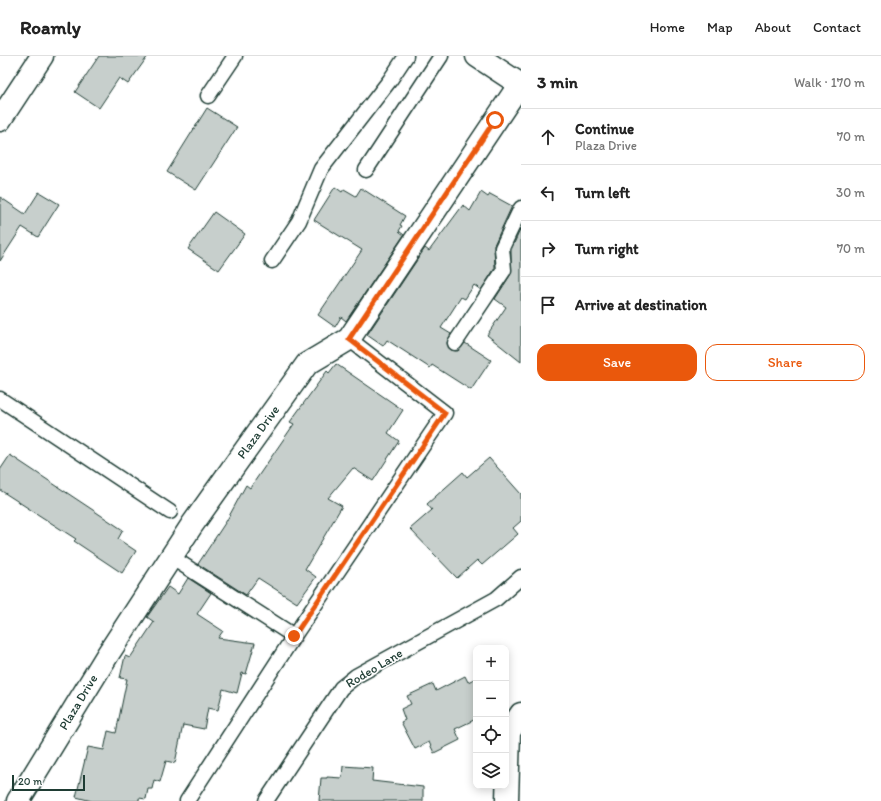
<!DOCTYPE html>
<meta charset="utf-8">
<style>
:root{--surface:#fff;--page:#f2f2f2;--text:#222;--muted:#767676;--line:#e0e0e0;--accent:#ea580c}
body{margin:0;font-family:Itim,sans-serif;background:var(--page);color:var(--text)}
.controls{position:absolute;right:12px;bottom:12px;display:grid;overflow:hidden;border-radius:8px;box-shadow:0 2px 10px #0003}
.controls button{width:36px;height:36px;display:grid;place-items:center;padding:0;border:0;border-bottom:1px solid var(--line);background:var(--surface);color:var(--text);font:20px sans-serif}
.scale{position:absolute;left:12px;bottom:10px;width:73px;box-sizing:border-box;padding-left:4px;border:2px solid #1f3d34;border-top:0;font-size:11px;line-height:14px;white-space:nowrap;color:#1f3d34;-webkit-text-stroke:3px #fff;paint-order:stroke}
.stop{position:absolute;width:12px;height:12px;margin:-9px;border:3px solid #ea580c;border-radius:50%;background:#fff}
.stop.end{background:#ea580c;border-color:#fff;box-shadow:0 1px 4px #0008}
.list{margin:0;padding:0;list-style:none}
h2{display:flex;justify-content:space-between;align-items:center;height:52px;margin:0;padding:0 16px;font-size:17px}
h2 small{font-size:13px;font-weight:400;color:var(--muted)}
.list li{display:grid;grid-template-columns:26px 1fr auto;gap:12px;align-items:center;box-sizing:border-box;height:56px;padding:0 16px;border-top:1px solid var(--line)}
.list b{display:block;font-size:15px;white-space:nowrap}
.list p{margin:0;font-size:13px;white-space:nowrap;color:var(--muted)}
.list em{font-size:13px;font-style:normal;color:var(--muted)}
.actions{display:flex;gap:8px;padding:12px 16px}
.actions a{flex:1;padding:9px 0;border:1px solid var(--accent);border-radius:12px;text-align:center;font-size:14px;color:var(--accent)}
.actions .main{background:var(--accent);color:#fff}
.icon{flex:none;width:22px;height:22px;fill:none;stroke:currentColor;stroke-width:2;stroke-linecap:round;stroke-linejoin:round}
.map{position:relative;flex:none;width:521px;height:745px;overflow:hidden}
header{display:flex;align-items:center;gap:24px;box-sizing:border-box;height:56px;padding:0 20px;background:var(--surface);border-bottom:1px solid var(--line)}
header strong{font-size:19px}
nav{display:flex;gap:22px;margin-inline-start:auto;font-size:14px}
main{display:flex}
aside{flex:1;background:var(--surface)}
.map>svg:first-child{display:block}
</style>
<header>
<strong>Roamly</strong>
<nav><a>Home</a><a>Map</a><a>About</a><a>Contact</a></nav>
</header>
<main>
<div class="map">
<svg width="521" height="745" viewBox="0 0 521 745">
<rect width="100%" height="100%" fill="#fff"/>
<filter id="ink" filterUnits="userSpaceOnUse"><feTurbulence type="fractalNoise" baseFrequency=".025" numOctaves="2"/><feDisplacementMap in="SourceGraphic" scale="8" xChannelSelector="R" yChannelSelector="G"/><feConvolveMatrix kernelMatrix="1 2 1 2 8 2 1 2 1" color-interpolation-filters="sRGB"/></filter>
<g filter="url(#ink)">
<g fill="#c7cfcc" stroke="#1f3d34">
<polygon points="99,0 148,0 128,28 119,22 99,52 75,36"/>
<polygon points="207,52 237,71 196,134 167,116"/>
<polygon points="335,131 342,136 344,133 356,140 361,132 405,160 400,169 402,170 399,175 404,179 346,265 341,261 335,271 318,259 362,194 314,164"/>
<polygon points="39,136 59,148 38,181 22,171 0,205 0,141 25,158"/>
<polygon points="481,136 488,141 490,138 512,150 494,189 495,212 481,234 474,229 465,243 461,241 441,272 451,278 447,287 451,294 458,295 465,287 491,304 471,334 432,309 430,312 387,284 383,290 367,279 425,192 429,195 463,149 470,155"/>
<polygon points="214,156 245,178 219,214 188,193"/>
<polygon points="521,172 521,306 487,279 506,251 495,243 511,218 511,194"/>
<polygon points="336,308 403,354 388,377 399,385 373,425 353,412 328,442 342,450 305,513 316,521 297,547 258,522 246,539 198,508 227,464 246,429 250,432 294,368 290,366 327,315 329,317"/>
<polygon points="10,399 123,474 118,483 136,495 122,517 74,485 76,483 0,434 0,414"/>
<polygon points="489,402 521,438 521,465 513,472 518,478 482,509 477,504 457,522 410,473 432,454 427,448 463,416 467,421"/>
<polygon points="188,522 211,537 197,558 223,575 218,582 255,587 246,618 242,617 237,637 223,633 218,654 208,652 204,673 183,669 175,707 166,705 160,726 154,724 152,733 148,733 146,743 139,742 139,745 92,745 76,741 88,691 104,694 108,675 116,677 127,623 120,622 125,600 130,602 154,566 147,561 168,531 178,538"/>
<polygon points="465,620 468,626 476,622 476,663 455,673 460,684 434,697 429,686 415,693 401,666 405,664 401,653 411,648 407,640 433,628 436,635"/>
<polygon points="343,710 373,712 372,725 423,731 423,745 319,745 321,722 327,722 327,721 342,722"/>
</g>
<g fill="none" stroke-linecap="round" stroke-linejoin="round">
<g stroke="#1f3d34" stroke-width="17">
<g id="service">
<polyline points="208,40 235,0"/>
<polyline points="366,114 441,0"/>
<polyline points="272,205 299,165 321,113 390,24 406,0"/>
<polyline points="455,287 504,214 502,192 521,152"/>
<polyline points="0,343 170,456"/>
<polyline points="171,501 294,580"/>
<polyline points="187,745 294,580 445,357 349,283"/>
<polyline points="266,745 341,632 356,620 496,543 521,521"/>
</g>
</g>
<g stroke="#1f3d34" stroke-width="25">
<g id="minor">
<polyline points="0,64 42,0"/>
<polyline points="18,745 108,598 192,469 259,375 307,308 349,283 520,28"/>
<polyline points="507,745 509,676 521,658"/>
</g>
</g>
<g stroke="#1f3d34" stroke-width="25">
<polyline id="secondary" points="477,0 521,29"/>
</g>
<use href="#service" stroke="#fff" stroke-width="14"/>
<use href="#minor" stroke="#fff" stroke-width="22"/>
<use href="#secondary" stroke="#fff" stroke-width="22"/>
</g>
</g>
<g fill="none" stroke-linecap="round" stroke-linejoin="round" filter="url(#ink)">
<polyline stroke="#ea580c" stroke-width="5" points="294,580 445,357 349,283 495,64"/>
</g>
<g text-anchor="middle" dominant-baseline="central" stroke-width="3" stroke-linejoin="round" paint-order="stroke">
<g font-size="13" fill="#1f3d34" stroke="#fff">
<text transform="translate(258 376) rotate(-54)">Plaza Drive</text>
<text transform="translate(374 612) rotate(-31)">Rodeo Lane</text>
<text transform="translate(78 646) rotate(-59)">Plaza Drive</text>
</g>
</g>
</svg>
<div class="controls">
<button>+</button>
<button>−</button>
<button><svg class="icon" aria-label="locate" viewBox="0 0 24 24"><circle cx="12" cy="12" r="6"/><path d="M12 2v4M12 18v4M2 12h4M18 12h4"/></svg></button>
<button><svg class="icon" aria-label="layers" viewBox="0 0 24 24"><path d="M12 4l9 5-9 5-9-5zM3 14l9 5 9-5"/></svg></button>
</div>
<div class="scale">20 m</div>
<div class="stop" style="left:495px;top:64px"></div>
<div class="stop end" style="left:294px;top:580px"></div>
</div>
<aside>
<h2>3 min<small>Walk · 170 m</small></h2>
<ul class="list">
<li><svg class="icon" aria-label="ahead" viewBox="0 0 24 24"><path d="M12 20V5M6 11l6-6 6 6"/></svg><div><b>Continue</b><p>Plaza Drive</p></div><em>70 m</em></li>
<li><svg class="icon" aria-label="left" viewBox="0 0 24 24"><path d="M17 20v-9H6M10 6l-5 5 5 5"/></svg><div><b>Turn left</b></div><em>30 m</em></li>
<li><svg class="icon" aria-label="right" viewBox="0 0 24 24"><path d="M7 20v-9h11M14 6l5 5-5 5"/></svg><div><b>Turn right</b></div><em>70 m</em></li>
<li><svg class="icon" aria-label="arrive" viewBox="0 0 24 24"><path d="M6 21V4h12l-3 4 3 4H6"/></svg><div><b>Arrive at destination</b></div></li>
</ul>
<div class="actions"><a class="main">Save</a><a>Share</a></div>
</aside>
</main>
